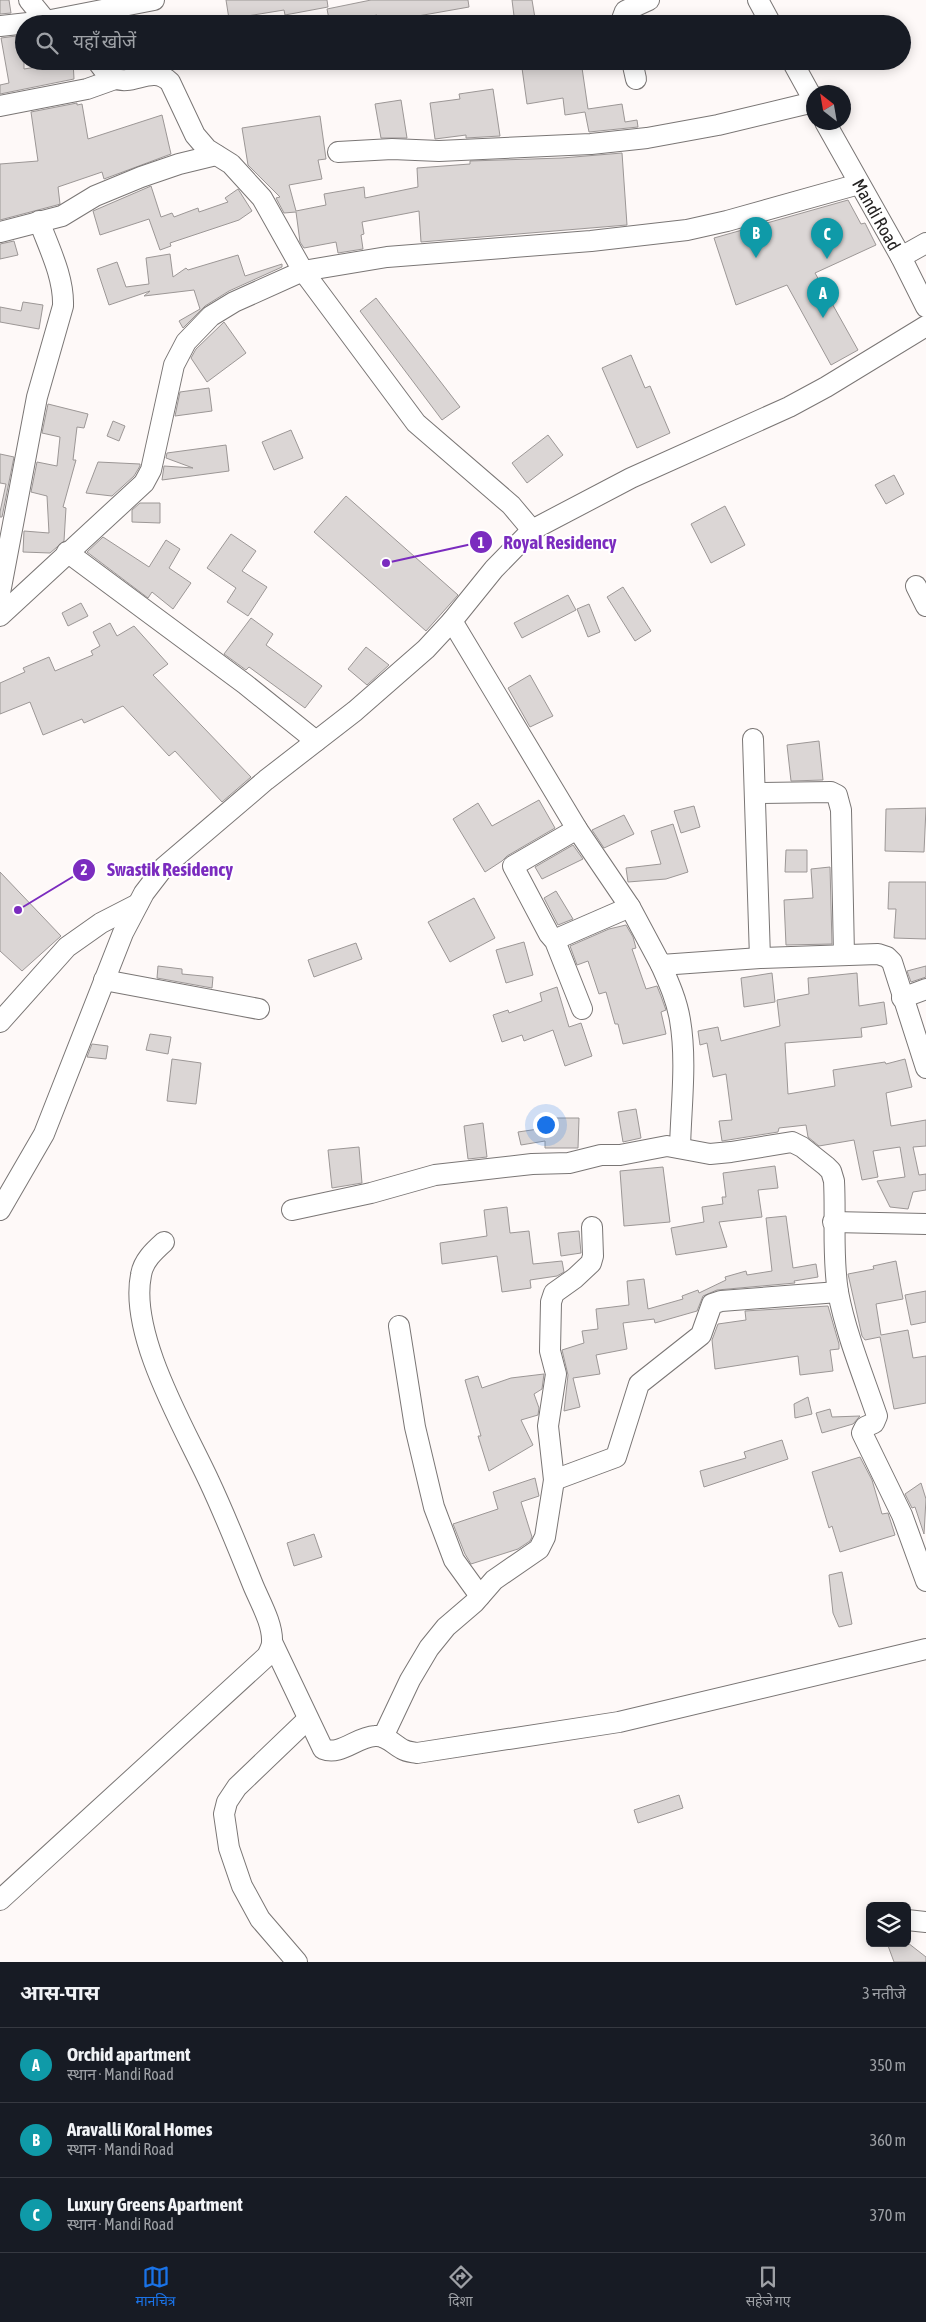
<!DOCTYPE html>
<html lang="hi">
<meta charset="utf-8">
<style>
:root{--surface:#171b24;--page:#242831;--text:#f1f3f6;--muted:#9ea1a6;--line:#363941;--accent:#1a73e8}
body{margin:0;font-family:"Asap Condensed","Noto Sans Devanagari",sans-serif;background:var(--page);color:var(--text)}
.controls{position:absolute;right:15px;bottom:15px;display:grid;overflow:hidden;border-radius:8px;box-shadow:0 2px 12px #0003}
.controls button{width:45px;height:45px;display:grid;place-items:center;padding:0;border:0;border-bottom:1px solid var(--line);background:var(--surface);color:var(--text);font:25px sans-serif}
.compass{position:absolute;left:806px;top:85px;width:45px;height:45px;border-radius:50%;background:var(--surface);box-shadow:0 2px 12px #0003;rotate:329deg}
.you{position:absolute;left:545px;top:1124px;width:18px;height:18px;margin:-12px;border:4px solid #fff;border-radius:50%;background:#1a73e8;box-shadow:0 0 0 8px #1a73e833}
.badge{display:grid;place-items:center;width:32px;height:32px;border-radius:50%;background:var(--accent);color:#fff;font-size:16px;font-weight:700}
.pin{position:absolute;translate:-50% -41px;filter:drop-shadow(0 1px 2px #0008)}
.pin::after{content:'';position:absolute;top:26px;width:18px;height:15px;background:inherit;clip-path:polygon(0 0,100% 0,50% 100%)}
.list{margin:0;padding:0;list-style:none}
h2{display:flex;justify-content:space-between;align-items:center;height:65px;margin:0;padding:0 20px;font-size:21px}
h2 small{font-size:16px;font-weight:400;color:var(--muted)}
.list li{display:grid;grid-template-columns:32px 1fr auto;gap:15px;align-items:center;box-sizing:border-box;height:75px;padding:0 20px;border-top:1px solid var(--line)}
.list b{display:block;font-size:19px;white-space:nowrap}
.list p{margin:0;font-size:16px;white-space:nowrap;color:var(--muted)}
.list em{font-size:16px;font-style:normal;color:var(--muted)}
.icon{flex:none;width:28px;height:28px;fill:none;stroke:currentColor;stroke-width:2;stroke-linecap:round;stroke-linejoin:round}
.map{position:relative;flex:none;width:926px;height:1962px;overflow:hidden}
.search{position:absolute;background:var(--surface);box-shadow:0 2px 12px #0003;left:15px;right:15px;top:15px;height:55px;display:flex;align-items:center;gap:12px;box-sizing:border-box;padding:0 18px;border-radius:28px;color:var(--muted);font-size:19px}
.sheet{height:290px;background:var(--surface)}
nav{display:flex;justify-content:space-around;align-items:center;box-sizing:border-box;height:70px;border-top:1px solid var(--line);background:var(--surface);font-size:14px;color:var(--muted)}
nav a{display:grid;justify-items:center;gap:2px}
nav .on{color:var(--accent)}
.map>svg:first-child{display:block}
</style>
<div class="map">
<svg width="926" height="1962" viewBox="0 0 926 1962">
<rect width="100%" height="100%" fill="#fef9f8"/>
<g fill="#dbd6d5" stroke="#9c9796">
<polygon points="0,0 9,0 11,13 0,14"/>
<polygon points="226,0 327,0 328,7 285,15 284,10 229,19"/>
<polygon points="371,0 468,0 469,7 378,23 377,15 330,24 327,9"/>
<polygon points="512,0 532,0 536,24 515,24"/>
<polygon points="24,35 24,69 73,61 74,79 0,94 0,85 9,83 1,38"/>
<polygon points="521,61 581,61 588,109 622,104 625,122 637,120 638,127 589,132 585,112 565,115 563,98 527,104"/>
<polygon points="493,89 500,136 466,138 466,135 435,139 430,103 460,99 459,94"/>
<polygon points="401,100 407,138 381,138 375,104"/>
<polygon points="77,103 77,105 82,104 88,139 162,115 171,154 104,179 102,172 58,187 60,204 57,205 0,220 0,164 38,161 31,112"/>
<polygon points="320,116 326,159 318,160 322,179 289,185 296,211 326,205 324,194 364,187 365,198 418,187 417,168 470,164 470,161 562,158 622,153 627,225 421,242 419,211 362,222 364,234 361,235 363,249 338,253 336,242 304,248 300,242 296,212 284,213 276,198 280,197 248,165 242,128"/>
<polygon points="151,186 161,217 172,213 174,217 198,208 199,212 228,202 225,198 238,189 252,211 239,220 170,243 171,246 160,250 149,219 100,235 93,211"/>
<polygon points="848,200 861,224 865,223 876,245 815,273 858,350 831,365 787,285 736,305 714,238"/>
<polygon points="14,241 18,255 0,259 0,244"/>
<polygon points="170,254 173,277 186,268 188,270 238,255 245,276 282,264 282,267 229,291 205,306 183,328 179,321 200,309 194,290 144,296 150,291 109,305 97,269 117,262 126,287 149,284 146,258"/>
<polygon points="376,298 460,407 442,420 360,311"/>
<polygon points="23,302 43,305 39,329 0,322 0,307 21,311"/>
<polygon points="224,322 246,353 207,382 191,358 196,349"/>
<polygon points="631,355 645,388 650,386 670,433 637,448 602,368"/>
<polygon points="209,388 212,411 175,416 180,392"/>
<polygon points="48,404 88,414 84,428 77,427 73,460 76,460 63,507 66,508 64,541 50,553 23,552 24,531 49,533 47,496 31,492 37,462 57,466 60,437 42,433"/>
<polygon points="113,421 125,426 119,441 107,436"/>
<polygon points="291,430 303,458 274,470 262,442"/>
<polygon points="548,435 563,455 527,483 512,463"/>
<polygon points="226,445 229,471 162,480 164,466 193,468 166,458 167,453"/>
<polygon points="0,454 14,457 2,517 0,517 0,512 6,484 0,483"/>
<polygon points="98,462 140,464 140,466 134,476 112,496 86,493"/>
<polygon points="894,475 904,494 886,504 875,485"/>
<polygon points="346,496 458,595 426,631 314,532"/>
<polygon points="140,503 160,503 160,523 132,522 132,510"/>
<polygon points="725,506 745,545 711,563 691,524"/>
<polygon points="231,534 256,551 242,571 267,587 248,616 227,602 236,588 207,568"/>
<polygon points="103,537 149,567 166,540 180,549 169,568 191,583 173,609 152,592 148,598 87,552"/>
<polygon points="623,587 651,631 635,641 607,597"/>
<polygon points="568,595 576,610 522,638 514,623"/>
<polygon points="81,603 88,616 68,626 62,613"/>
<polygon points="589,604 600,632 588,637 577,609"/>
<polygon points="251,618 273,634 266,645 322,686 305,708 249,667 246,670 224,654"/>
<polygon points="110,623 117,636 134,626 168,664 153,675 251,777 222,802 175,751 169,756 123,706 84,723 82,719 43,735 30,702 0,714 0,683 25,672 23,668 49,657 55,671 93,655 91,651 100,646 93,632"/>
<polygon points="366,647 389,665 367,685 348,669"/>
<polygon points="530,675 553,716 530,727 508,688"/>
<polygon points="819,741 823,780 791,781 787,745"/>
<polygon points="539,800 555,828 507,856 502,861 485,872 453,819 478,803 492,826"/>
<polygon points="694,806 700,827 681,833 674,811"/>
<polygon points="926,808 924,852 885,851 886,809"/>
<polygon points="624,815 634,834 604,848 592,830"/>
<polygon points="673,824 688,872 666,879 628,882 626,868 661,864 651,831"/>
<polygon points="573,845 583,859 542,879 535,867"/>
<polygon points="786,850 807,850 807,872 785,872"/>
<polygon points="830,867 832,944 786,945 784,900 813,898 811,869"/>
<polygon points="0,872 61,936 22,971 0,951"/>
<polygon points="889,882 926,882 926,939 894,938 896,909 888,909"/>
<polygon points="556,891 573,919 558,925 544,898"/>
<polygon points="474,898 495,938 450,962 428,922"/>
<polygon points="626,925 633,937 636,948 632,949 646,989 657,986 661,996 666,1010 661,1012 666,1034 623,1044 618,1024 615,1024 606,992 599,994 588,961 577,965 570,946 609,929"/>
<polygon points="524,942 533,975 506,983 496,950"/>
<polygon points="356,943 362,959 314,977 308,960"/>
<polygon points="158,966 182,969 182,974 213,977 212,988 157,978"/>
<polygon points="926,966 926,977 911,982 907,971"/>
<polygon points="772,973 775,1002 744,1007 741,978"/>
<polygon points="857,973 859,1006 884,1002 887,1024 861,1028 862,1037 785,1043 788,1094 835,1086 833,1070 885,1062 886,1064 905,1059 912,1087 886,1093 891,1126 926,1120 926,1146 913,1147 919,1175 926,1174 926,1190 913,1192 908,1209 890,1207 877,1181 905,1177 900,1147 873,1151 878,1177 862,1180 854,1140 819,1146 808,1137 806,1125 779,1128 778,1132 722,1141 719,1121 732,1120 726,1074 713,1077 707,1043 700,1045 698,1031 718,1027 721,1041 780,1026 777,1000 809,994 808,978"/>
<polygon points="557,987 569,1027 581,1023 592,1056 565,1066 553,1030 524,1041 522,1035 502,1042 493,1015 508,1010 509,1013 542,1001 540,993"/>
<polygon points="150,1034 171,1037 168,1054 146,1050"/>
<polygon points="92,1044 108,1046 106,1059 87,1057"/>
<polygon points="172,1059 201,1063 196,1104 167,1101"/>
<polygon points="636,1109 641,1138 623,1142 618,1112"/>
<polygon points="545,1118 579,1118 578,1148 545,1148 545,1141 521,1145 518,1132 545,1128"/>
<polygon points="483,1123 487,1157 468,1159 464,1126"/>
<polygon points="359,1147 362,1183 332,1188 328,1150"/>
<polygon points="775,1166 778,1188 758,1190 762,1217 719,1222 727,1247 676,1255 671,1228 704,1222 702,1207 723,1204 722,1197 726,1197 723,1173"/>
<polygon points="663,1167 670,1222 624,1226 620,1171"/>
<polygon points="507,1207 510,1233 529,1231 533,1264 562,1261 564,1272 557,1276 530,1280 531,1288 502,1292 497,1256 442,1264 440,1243 487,1236 484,1210"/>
<polygon points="786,1216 793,1268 816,1264 818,1277 794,1281 795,1283 717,1290 703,1296 697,1311 655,1323 654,1319 623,1323 627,1349 596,1355 600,1374 573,1378 580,1407 564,1411 568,1375 562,1350 584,1343 582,1331 598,1329 596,1309 629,1305 627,1281 644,1279 648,1309 683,1299 682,1296 698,1290 699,1293 726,1280 725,1277 746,1271 747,1275 772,1271 766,1218"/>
<polygon points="579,1231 581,1253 561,1256 558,1233"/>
<polygon points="896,1261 903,1299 876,1304 881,1335 908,1330 913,1358 926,1356 926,1403 894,1409 880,1337 865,1340 862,1336 848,1274 874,1269 873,1266"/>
<polygon points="926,1291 926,1322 911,1325 905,1295"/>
<polygon points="828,1306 839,1344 839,1349 830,1350 833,1371 800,1375 798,1356 715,1369 712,1340 718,1324 746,1320 745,1311"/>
<polygon points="544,1374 542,1389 534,1394 539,1408 538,1415 521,1420 533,1445 489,1471 478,1436 481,1436 465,1380 478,1376 482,1388 511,1378"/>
<polygon points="808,1397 812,1414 795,1418 794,1404"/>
<polygon points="830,1409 832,1417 860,1416 853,1424 822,1433 816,1413"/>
<polygon points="782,1440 788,1459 704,1487 700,1471 746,1458 744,1452"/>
<polygon points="860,1457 872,1480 882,1514 888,1513 895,1535 840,1552 832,1526 829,1528 812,1472"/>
<polygon points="535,1478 539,1496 521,1502 532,1537 530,1541 518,1549 471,1564 465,1554 453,1524 498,1509 493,1492"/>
<polygon points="921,1483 926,1499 924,1534 915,1507 912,1508 905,1494"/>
<polygon points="314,1534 322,1557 294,1566 287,1543"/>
<polygon points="842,1572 852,1624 839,1627 833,1613 829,1575"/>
<polygon points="679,1795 683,1808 638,1823 634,1810"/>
<polygon points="887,1943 908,1943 926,1957 926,1962 894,1962"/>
</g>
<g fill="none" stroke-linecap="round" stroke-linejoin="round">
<g stroke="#7a7675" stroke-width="22">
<g id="minor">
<polyline points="29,0 46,21 52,24"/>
<polyline points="758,0 771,24"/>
<polyline points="623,24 622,19 625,11 649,0"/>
<polyline points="0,26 46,21 154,0"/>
<path d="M97 61C102 67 106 75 114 78 133 87 152 64 170 82L195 135 207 149 231 164 262 198 303 271 416 423 511 505 532 530"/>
<polyline points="632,61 636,79"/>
<polyline points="792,61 814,101"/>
<polyline points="0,106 87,89 115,79"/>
<path id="s1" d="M825 122 901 257 926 307"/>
<polyline points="338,152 392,149 439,151 591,144 647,138 718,125 814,102"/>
<polyline points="0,232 62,216 95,196 141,177 179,164 216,155"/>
<polyline points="901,257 926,243"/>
<polyline points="67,552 245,684 316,741"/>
<polyline points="916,586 926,606"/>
<path d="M0 593 37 397 63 306C64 277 49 248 39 221"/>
<polyline points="0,616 144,483 151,470 174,365 186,342 211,316 234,302 303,271 387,257 591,241 687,230 727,221 859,184"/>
<polyline points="452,621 577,829 630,907 661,965 760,958 878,954 887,957 892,962 926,1068"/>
<polyline points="753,739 760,958"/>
<polyline points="756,793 831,792 837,795 841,810 844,955"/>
<polyline points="577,829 513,866 549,934 555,941 582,1009"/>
<polyline points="561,937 630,907"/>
<path d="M661 965C669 983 677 1001 680 1020 687 1061 681 1106 680 1148"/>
<polyline points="104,980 259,1009"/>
<polyline points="902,998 926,989"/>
<polyline points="0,1022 67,947 101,923 138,904"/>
<polyline points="0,1210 44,1134 123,933 144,893 164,867 266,780 355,711 426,649 452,621 494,569 532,530 631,478 789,407 826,387 926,326"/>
<path d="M292 1210 371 1193 435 1175 532 1164 569 1163 601 1155H620L667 1146 710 1154 731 1152 792 1142 802 1147 826 1166 831 1171 834 1181C836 1218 832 1255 838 1292 846 1334 863 1375 877 1416L874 1423 865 1427 862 1433 902 1515 926 1581"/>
<polyline points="833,1222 926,1224"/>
<polyline points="399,1326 415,1427 434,1507 454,1560 480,1596"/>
<polyline points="554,1480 616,1457 639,1384 701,1335 712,1304 721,1301 838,1292"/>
<path d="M273 1644 323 1749C341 1756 356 1737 375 1736 386 1735 393 1744 402 1749 407 1752 412 1752 417 1753L619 1722 926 1649"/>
<polyline points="383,1737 410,1680 429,1648 446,1627 474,1603 494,1580 539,1549 545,1537 554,1480 548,1426 556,1374 550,1351 551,1302 554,1293 575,1278 591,1263 593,1256 592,1227"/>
<path d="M0 1900 267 1656C269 1652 272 1647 272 1642 273 1624 260 1602 253 1585 239 1550 225 1515 209 1481 184 1427 129 1335 141 1275 143 1261 154 1251 164 1242"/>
<polyline points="907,1920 926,1922"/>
<polyline points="297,1962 260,1919 242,1886 229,1848 224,1814 227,1802 237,1787 308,1719"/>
</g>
</g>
<use href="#minor" stroke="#fff" stroke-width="20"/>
</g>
<g text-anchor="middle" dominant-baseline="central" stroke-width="4" stroke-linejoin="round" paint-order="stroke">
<g font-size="18" fill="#252323" stroke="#fff">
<text stroke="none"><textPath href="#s1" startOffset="106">Mandi Road</textPath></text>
</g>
</g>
<path fill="none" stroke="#7b2cbf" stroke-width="2" d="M386 563L481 542M18 910L84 870"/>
<g fill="#7b2cbf" stroke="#fff" stroke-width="2">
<circle cx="386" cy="563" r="5"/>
<circle cx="18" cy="910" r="5"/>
<circle cx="481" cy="542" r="12"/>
<circle cx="84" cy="870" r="12"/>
</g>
<g font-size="15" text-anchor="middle" font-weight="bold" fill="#fff">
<text x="481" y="548">1</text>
<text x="84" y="875">2</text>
</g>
<g font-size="19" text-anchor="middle" font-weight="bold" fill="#7b2cbf" stroke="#fff" stroke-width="4" stroke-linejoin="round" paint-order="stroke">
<text x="560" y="549">Royal Residency</text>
<text x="170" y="876">Swastik Residency</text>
</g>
</svg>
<div class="controls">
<button><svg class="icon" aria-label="layers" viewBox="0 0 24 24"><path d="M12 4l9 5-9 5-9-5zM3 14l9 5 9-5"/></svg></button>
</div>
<svg class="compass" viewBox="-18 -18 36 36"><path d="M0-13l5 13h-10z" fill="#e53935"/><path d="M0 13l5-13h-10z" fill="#9ea1a6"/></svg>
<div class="you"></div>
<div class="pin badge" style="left:823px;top:318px;background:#0f9aa8">A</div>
<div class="pin badge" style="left:756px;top:258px;background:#0f9aa8">B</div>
<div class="pin badge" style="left:827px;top:259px;background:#0f9aa8">C</div>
<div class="search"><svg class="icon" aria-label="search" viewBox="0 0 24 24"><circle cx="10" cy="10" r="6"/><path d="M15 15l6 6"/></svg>यहाँ खोजें</div>
</div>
<section class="sheet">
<h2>आस-पास<small>3 नतीजे</small></h2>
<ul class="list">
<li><span class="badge" style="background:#0f9aa8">A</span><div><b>Orchid apartment</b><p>स्थान · Mandi Road</p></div><em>350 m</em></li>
<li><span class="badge" style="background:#0f9aa8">B</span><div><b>Aravalli Koral Homes</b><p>स्थान · Mandi Road</p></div><em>360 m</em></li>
<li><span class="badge" style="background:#0f9aa8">C</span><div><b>Luxury Greens Apartment</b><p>स्थान · Mandi Road</p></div><em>370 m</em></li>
</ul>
</section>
<nav>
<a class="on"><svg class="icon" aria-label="map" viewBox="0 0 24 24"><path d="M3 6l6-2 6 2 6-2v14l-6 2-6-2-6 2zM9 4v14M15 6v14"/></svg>मानचित्र</a>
<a><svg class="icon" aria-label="directions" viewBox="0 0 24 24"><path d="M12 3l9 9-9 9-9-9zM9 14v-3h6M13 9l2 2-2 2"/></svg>दिशा</a>
<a><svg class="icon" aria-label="saved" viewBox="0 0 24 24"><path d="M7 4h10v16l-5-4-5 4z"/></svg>सहेजे गए</a>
</nav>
